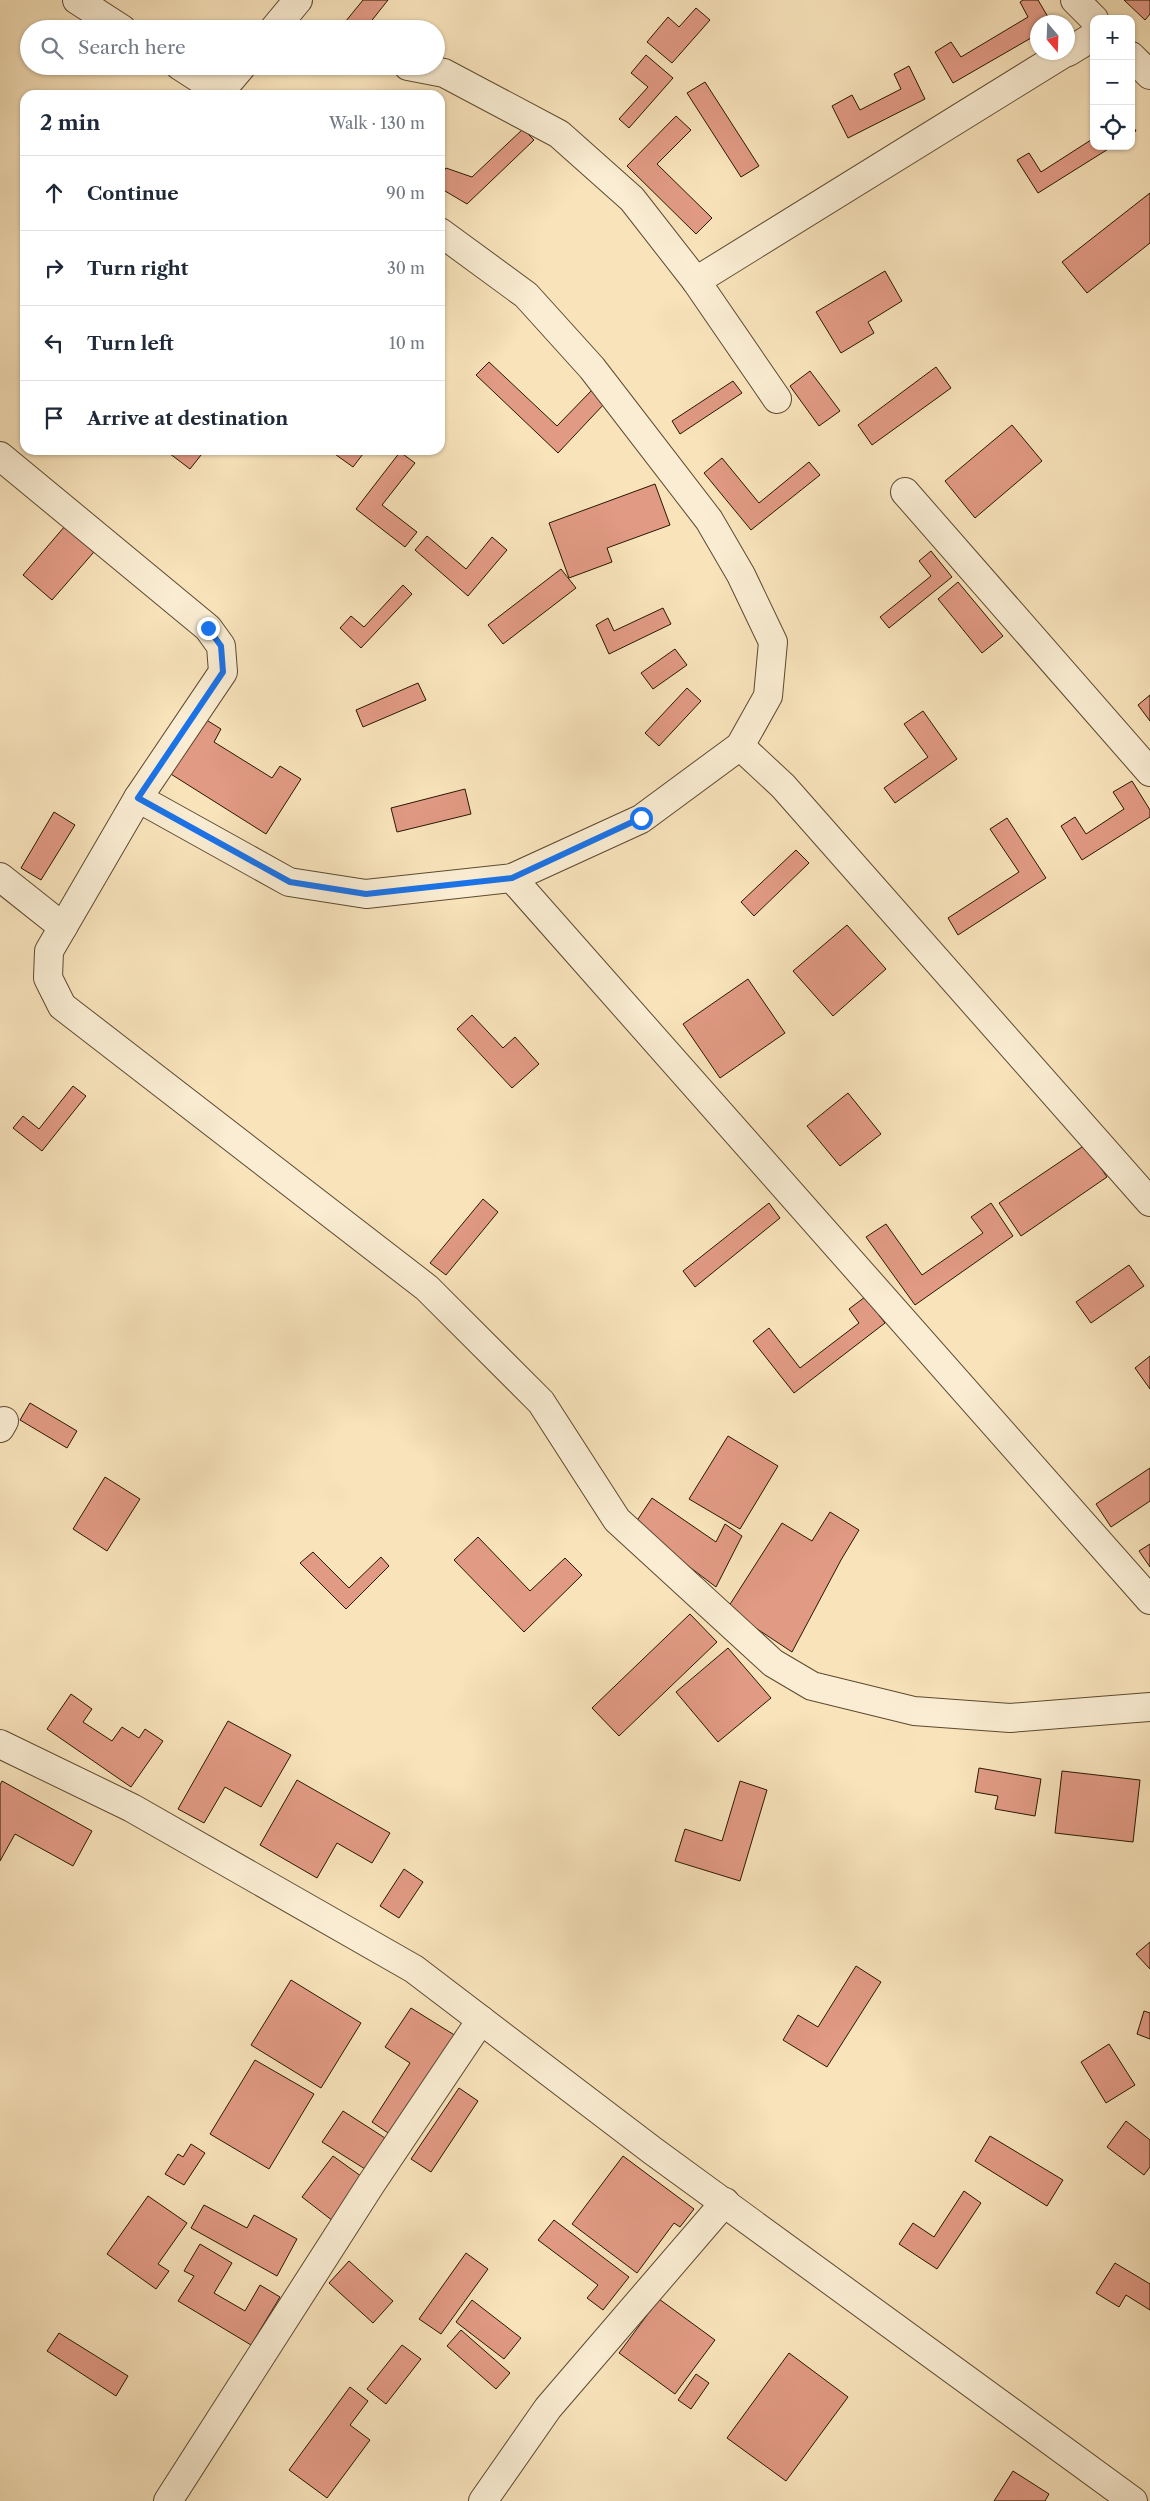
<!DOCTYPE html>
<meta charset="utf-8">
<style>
:root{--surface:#fff;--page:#f6f6f7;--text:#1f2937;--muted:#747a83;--line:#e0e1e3}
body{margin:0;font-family:"Libre Caslon Text",serif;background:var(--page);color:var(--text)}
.controls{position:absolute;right:15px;top:15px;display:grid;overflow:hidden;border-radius:10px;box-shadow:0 1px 4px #0004}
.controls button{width:45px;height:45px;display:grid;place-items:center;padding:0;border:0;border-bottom:1px solid var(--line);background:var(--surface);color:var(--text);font:25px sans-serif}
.compass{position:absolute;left:1030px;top:15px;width:45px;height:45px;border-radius:50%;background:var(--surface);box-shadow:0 1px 4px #0004;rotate:161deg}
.stop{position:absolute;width:15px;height:15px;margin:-11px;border:4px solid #1a73e8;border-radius:50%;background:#fff}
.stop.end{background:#1a73e8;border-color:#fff;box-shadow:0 1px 5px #0008}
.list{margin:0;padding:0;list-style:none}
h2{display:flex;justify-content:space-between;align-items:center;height:65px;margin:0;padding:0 20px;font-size:21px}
h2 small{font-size:16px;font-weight:400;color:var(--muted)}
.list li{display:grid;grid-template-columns:32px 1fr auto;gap:15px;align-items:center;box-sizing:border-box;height:75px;padding:0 20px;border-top:1px solid var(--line)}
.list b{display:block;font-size:19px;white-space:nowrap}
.list em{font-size:16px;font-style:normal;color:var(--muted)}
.icon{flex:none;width:28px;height:28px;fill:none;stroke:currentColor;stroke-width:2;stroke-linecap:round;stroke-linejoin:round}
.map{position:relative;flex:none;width:1150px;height:2501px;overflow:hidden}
.search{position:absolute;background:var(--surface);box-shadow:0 1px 4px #0004;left:20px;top:20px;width:425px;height:55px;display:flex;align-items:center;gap:12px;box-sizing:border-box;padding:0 18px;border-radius:28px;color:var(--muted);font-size:19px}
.panel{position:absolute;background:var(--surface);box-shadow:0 1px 4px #0004;left:20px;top:90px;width:425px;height:365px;border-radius:15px}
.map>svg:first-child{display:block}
</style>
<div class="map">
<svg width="1150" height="2501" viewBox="0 0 1150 2501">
<rect width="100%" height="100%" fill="#f8e3bb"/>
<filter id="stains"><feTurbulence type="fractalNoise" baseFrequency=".004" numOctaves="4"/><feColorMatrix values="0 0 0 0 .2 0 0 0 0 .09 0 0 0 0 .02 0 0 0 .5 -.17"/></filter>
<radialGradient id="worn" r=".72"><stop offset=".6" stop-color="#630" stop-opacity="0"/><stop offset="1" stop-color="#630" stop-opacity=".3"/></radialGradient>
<g fill="#e19a84" stroke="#291700">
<polygon points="363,0 388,0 365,29 343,29 341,27"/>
<polygon points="1023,0 1038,0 1051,22 1038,22 1038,34 953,83 935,52 951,42 961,57 1028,17 1020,2"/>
<polygon points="1124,0 1150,0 1150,14 1145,20"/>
<polygon points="696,8 710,20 672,63 647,42 668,17 679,27"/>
<polygon points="646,55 673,78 629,128 619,119 648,87 631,73"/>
<polygon points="909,66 925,99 848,138 832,106 852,95 860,110 901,89 894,74"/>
<polygon points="705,82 759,166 741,177 687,93"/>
<polygon points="676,116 691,130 657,164 712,218 696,234 627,166"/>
<polygon points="1131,123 1136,131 1131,134"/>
<polygon points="523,129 534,140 467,204 440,188 440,177 446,168 472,177"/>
<polygon points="1094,138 1094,146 1113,146 1038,193 1017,160 1029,153 1041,172"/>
<polygon points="1150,193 1150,243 1087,293 1062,262"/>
<polygon points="885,271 902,301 868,322 874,333 841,353 816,312"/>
<polygon points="489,362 557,426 592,390 605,403 558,453 476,375"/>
<polygon points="936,367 951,388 872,445 858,425"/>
<polygon points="810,371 840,411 819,426 790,386"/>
<polygon points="733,381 742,393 680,434 672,421"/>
<polygon points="1012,425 1042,461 975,518 945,481"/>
<polygon points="165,450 205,450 190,469"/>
<polygon points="334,450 366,450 353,467 332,452"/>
<polygon points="400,452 415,463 382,505 417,532 405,547 356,509"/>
<polygon points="722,458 759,503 809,462 820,475 751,530 704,473"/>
<polygon points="655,484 670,525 607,548 612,562 569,578 549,523"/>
<polygon points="71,519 100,545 52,600 23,575"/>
<polygon points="427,536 466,569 492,537 507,550 468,596 415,550"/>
<polygon points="931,551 952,577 889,628 880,617 931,576 919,561"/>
<polygon points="561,569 576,588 503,644 488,625"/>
<polygon points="958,582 1003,636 982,653 938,599"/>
<polygon points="403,585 412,594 361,648 340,628 351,616 364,627"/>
<polygon points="663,608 671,624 609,654 596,625 608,618 614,631"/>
<polygon points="675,649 687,665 653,689 641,673"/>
<polygon points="418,683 426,700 363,727 356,710"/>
<polygon points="687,688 701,701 659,746 645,733"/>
<polygon points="1150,695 1150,721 1138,705"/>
<polygon points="923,711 957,759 895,803 884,788 928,757 904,724"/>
<polygon points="200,716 221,729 214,742 272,778 280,766 301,779 266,834 166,771"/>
<polygon points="1132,781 1150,810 1150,817 1082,860 1061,826 1075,817 1086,834 1124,809 1113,792"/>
<polygon points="465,789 471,814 397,832 391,808"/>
<polygon points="54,812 75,825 41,880 21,868"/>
<polygon points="1007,818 1046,878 958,935 948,918 1019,872 990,829"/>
<polygon points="796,850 809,863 754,916 741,902"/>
<polygon points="847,925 886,969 833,1016 793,971"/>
<polygon points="748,979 785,1033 720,1078 683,1024"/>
<polygon points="472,1015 503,1048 515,1037 539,1064 512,1088 457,1029"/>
<polygon points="73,1086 86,1096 42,1151 13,1128 23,1116 39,1129"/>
<polygon points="848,1093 881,1134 840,1166 807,1126"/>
<polygon points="1085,1145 1107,1177 1021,1236 999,1203"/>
<polygon points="483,1199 498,1212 446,1275 430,1263"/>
<polygon points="769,1203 780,1218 695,1287 683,1271"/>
<polygon points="991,1203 1013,1236 915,1305 866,1237 886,1224 922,1275 983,1233 971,1217"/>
<polygon points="1129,1265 1144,1286 1091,1323 1076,1302"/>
<polygon points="865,1297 885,1323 794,1393 753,1341 769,1328 800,1368 859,1323 849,1309"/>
<polygon points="1150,1356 1150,1389 1135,1368"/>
<polygon points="30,1403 77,1431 67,1448 20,1420"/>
<polygon points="728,1436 778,1466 740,1529 689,1499"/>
<polygon points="1150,1468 1150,1501 1111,1527 1096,1504"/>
<polygon points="105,1477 140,1499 107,1551 73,1529"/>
<polygon points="652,1498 716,1542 725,1524 742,1536 716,1587 634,1525"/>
<polygon points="830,1512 859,1530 841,1560 792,1652 727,1609 782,1523 812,1541"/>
<polygon points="478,1537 530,1591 565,1558 582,1575 524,1632 454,1560"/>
<polygon points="1150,1544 1150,1567 1139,1551"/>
<polygon points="313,1552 349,1588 381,1557 389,1566 346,1609 300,1563"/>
<polygon points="690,1614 717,1642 619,1736 592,1708"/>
<polygon points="728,1648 771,1698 718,1742 676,1692"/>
<polygon points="71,1694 92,1709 83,1722 112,1741 122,1727 139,1738 145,1729 163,1741 131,1787 47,1729"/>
<polygon points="228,1721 291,1755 261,1807 225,1787 204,1823 178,1809"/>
<polygon points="979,1768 1041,1779 1035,1816 995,1809 998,1796 975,1792"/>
<polygon points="1062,1771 1140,1780 1133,1842 1055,1833"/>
<polygon points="297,1780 390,1833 372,1863 337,1843 317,1878 260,1845"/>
<polygon points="2,1781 92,1831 73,1866 15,1834 0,1861 0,1785"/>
<polygon points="740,1781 767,1790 740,1881 675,1861 685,1829 722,1841"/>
<polygon points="404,1869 423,1882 399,1918 380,1906"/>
<polygon points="1150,1942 1150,1969 1136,1954"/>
<polygon points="856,1966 881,1982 827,2067 783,2040 798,2015 818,2027"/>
<polygon points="291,1980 361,2023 321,2088 251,2045"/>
<polygon points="411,2008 456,2036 391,2135 372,2122 410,2063 385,2047"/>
<polygon points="1144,2011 1150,2013 1150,2039 1137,2034"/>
<polygon points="1109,2044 1135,2085 1106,2103 1081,2062"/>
<polygon points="255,2060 314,2094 269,2169 210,2134"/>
<polygon points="459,2088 478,2101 431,2172 411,2159"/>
<polygon points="343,2111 385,2138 365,2169 322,2142"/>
<polygon points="1126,2121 1150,2140 1150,2167 1144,2175 1107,2147"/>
<polygon points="990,2136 1063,2180 1047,2206 975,2161"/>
<polygon points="191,2144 205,2153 184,2185 165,2174 178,2154 183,2157"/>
<polygon points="333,2156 365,2179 333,2221 302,2197"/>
<polygon points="623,2156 694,2209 680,2227 674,2223 637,2273 572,2224"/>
<polygon points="964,2191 981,2203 937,2269 899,2244 913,2223 934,2237"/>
<polygon points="148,2196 187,2223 158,2264 169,2271 156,2289 107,2254"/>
<polygon points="204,2205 247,2228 254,2215 297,2239 277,2276 191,2228"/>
<polygon points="554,2220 629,2277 603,2310 587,2298 598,2285 538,2240"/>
<polygon points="200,2244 232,2263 214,2293 245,2311 260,2285 280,2297 251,2345 178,2301 194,2276 184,2271"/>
<polygon points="466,2253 488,2269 441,2334 419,2319"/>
<polygon points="349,2261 393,2301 373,2323 329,2283"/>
<polygon points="1115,2263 1150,2284 1150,2310 1126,2295 1119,2307 1096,2293"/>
<polygon points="659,2299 715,2340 675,2394 619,2353"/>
<polygon points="472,2300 521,2338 504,2359 456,2322"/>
<polygon points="461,2330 510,2373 496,2389 447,2346"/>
<polygon points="59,2333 128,2376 116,2396 47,2351"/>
<polygon points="402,2345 421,2359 386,2404 367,2389"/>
<polygon points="789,2353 848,2397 786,2481 727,2438"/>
<polygon points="696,2374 709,2383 691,2409 678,2400"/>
<polygon points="350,2387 368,2401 350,2425 370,2440 327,2498 289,2470"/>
<polygon points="1013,2471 1049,2494 1045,2501 994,2501"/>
</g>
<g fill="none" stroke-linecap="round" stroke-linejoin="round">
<g stroke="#5d4a2f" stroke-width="30">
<g id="minor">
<polyline points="77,0 122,29"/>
<polyline points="1075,0 1094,19"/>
<polyline points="274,29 298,0"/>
<polyline points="1068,52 1094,36"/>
<polyline points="1131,56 1150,75"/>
<polyline points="180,66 225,95"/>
<polyline points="408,66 444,73 559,134 632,199 696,281 777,399"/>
<polyline points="220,92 242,66"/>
<polyline points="696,281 1066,52"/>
<polyline points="0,456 208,628 221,646 223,672 138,798 49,951 48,978 62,1006 427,1288 541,1402 617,1520 773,1663 812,1686 914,1711 1010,1718 1150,1707"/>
<polyline points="905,492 1150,772"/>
<polyline points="740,746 783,786 1150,1202"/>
<polyline points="138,798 289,882 366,894 512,878 641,819 740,746 768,696 773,642 741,575 709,520 592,368 526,295 440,232"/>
<polyline points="0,877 63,927"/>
<polyline points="512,878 1150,1600"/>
<polyline points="0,1428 4,1421"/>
<polyline points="0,1744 132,1808 414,1969 653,2151 1133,2501"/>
<polyline points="168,2501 371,2184 481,2020"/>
<polyline points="483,2501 548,2408 725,2202"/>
</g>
</g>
<use href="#minor" stroke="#faedd3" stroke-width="28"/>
</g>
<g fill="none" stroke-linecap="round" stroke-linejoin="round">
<polyline stroke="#1a73e8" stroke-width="6" points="208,628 221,646 223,672 138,798 290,882 366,894 512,878 641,818"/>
</g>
<rect width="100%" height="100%" filter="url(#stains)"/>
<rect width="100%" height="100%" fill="url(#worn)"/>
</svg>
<div class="controls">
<button>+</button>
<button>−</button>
<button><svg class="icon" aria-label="locate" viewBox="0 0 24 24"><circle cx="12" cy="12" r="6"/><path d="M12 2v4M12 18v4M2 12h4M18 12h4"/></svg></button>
</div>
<svg class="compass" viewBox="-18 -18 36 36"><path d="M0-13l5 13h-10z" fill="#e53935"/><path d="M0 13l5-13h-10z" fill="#747a83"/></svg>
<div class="stop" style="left:641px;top:818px"></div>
<div class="stop end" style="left:208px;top:628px"></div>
<div class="search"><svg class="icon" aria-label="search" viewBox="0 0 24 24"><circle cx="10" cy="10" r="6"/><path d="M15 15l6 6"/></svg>Search here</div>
<section class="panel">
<h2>2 min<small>Walk · 130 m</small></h2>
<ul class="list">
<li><svg class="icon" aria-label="ahead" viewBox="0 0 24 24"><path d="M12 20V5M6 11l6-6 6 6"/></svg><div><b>Continue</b></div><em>90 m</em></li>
<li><svg class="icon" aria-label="right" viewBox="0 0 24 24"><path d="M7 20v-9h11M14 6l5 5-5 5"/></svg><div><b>Turn right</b></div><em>30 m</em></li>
<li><svg class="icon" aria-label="left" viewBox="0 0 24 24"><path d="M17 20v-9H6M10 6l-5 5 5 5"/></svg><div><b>Turn left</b></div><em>10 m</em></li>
<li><svg class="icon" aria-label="arrive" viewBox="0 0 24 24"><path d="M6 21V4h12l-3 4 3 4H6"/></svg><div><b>Arrive at destination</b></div></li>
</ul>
</section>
</div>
